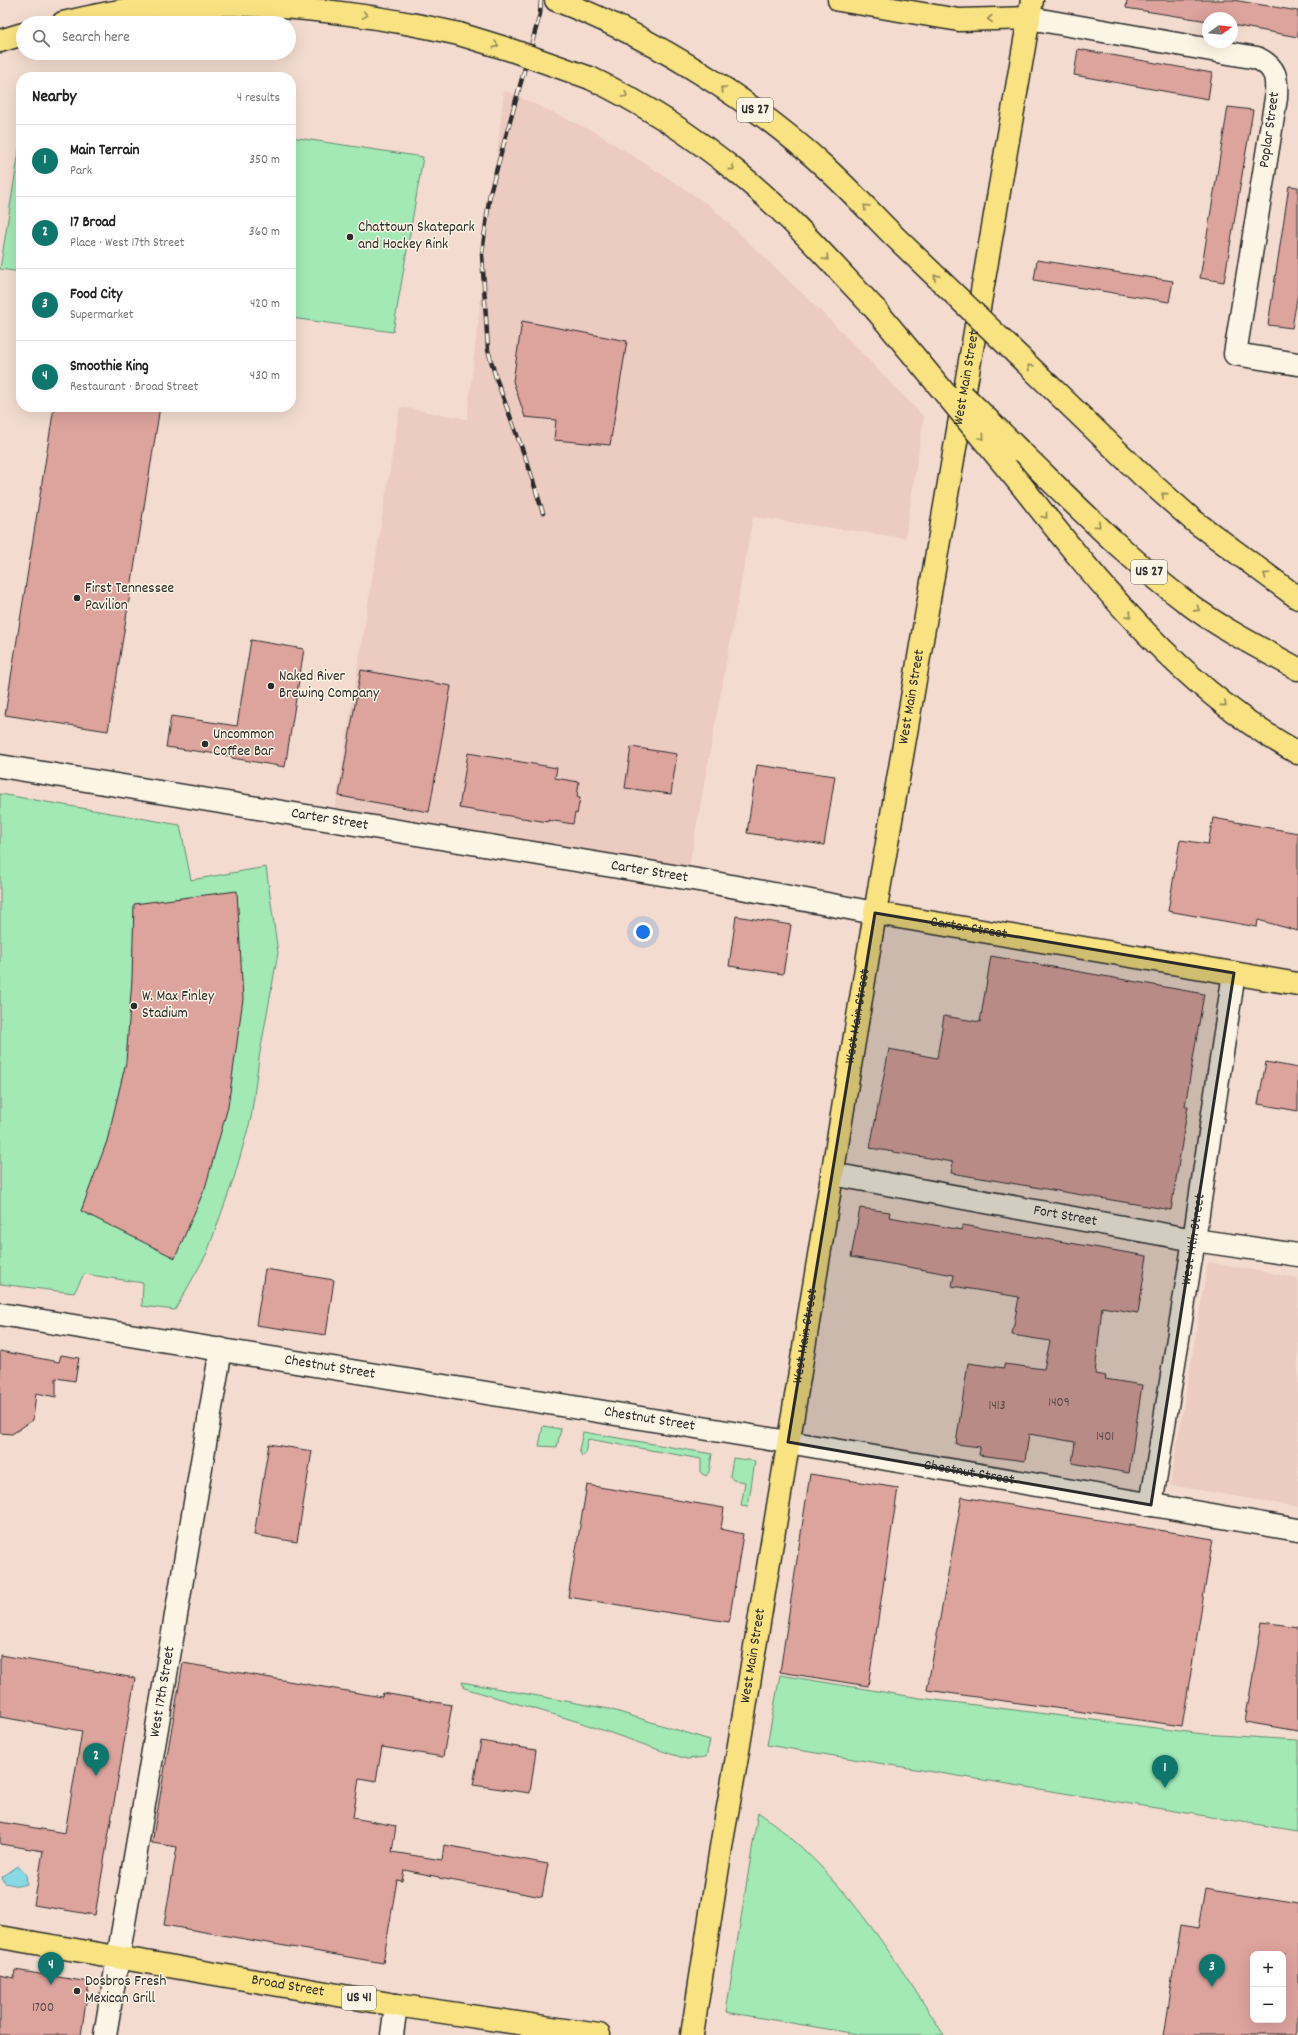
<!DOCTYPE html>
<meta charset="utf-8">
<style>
:root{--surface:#fff;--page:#f6f6f6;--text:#222;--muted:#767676;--line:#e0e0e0;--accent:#0f766e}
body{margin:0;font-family:Dekko,sans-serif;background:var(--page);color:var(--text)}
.controls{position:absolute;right:12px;bottom:12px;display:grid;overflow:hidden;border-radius:8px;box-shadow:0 4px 16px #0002}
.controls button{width:36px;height:36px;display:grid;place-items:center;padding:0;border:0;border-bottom:1px solid var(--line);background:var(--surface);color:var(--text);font:20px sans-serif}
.compass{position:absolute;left:1202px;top:12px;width:36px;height:36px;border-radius:50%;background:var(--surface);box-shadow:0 4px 16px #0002;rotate:75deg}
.you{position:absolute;left:643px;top:932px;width:14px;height:14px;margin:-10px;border:3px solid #fff;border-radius:50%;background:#1a73e8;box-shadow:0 0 0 6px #1a73e833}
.badge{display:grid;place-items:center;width:26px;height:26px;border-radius:50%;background:var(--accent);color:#fff;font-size:13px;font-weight:700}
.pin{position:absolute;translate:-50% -33px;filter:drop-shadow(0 1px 2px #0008)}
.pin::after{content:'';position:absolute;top:21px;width:14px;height:12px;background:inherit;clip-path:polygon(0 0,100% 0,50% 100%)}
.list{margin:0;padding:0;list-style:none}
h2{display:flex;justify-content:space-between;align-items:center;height:52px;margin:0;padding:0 16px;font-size:17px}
h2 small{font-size:13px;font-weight:400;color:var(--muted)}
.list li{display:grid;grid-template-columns:26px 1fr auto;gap:12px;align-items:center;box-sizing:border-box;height:72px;padding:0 16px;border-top:1px solid var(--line)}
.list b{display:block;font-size:15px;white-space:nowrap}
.list p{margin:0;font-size:13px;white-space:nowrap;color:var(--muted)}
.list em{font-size:13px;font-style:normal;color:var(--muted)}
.icon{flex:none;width:22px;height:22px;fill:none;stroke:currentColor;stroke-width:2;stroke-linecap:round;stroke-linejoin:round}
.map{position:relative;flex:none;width:1298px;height:2035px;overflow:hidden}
.search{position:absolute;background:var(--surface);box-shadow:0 4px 16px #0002;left:16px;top:16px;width:280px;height:44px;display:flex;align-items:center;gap:10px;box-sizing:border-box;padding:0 14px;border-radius:22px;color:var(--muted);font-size:15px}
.panel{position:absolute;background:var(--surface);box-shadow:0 4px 16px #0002;left:16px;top:72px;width:280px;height:340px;border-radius:16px}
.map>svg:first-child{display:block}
</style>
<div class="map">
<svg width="1298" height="2035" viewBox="0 0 1298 2035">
<rect width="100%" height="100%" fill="#f3dccf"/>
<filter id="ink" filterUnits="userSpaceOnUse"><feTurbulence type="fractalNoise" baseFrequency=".025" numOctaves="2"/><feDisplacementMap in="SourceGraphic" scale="8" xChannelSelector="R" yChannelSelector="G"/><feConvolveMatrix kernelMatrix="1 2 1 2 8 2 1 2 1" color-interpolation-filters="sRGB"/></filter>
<g filter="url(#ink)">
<g fill="#eccbc0">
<polygon points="504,90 597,133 708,204 825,315 924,417 905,538 753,517 687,878 333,820 400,407 467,419"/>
<polygon points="1208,1262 1298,1278 1298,1507 1170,1485"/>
</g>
<g fill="#a2e9b6" stroke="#668a70">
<polygon points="291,137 423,157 393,332 291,318"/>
<polygon points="21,139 21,272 0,269"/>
<polygon points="0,794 180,825 191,880 266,867 278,953 259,1058 251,1118 234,1178 207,1253 175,1310 142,1306 143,1283 84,1274 74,1293 0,1284"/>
<polygon points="543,1426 561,1429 557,1447 539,1446"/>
<polygon points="583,1432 712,1454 709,1472 706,1476 701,1473 701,1459 588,1439 585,1453 582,1456 579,1450"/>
<polygon points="733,1458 755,1461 748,1507 741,1506 745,1482 733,1480 730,1476"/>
<polygon points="780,1675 920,1698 1203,1734 1298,1740 1298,1831 767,1745"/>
<polygon points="462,1682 609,1709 710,1740 706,1757 687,1759 671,1754 579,1722 464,1688"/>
<path d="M758 1812C839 1869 891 1953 944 2035H863L726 2012Z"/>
</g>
<polygon fill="#89d9e4" stroke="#63939a" points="18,1866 26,1875 27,1884 19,1886 5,1883 2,1877"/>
<g fill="#dda39d" stroke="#2b2b2b" fill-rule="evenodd">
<polygon points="1127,0 1233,0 1298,11 1298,37 1232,25 1232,18 1208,18 1208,21 1126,8"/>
<polygon points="1078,49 1212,73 1208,99 1074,75"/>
<polygon points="1228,107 1253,110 1224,282 1200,278"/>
<polygon points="1289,186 1298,187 1298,293 1292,328 1268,325"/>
<polygon points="1037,260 1173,281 1169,302 1034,280"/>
<polygon points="522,321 627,341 610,445 554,440 556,420 525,417 513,381"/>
<polygon points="54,407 160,407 108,731 5,715"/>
<polygon points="251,640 304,649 285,767 232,758 232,756 166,747 171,716 237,726"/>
<polygon points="361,670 451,686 429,812 339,796"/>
<polygon points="631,747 677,754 671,794 625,788"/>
<polygon points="468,753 557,768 555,778 579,782 577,797 580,798 577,814 575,813 573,824 548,820 548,822 459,808"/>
<polygon points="757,765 835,776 824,845 747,833"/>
<polygon points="1213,818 1298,833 1298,931 1258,920 1257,927 1168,911 1180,840 1208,844"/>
<polygon points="237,891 243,999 228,1107 205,1188 175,1258 81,1211 107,1141 126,1062 132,979 134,904"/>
<polygon points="736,916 791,925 783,974 729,966"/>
<polygon points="991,956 1204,994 1185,1106 1188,1106 1171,1210 951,1173 953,1162 870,1148 889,1049 937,1058 944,1016 980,1022"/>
<polygon points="1266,1062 1298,1068 1298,1111 1258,1104"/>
<polygon points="860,1208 890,1212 889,1217 962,1230 963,1225 1147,1256 1138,1313 1102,1307 1095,1374 1106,1376 1105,1379 1142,1385 1129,1473 1072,1463 1075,1442 1029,1434 1025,1461 979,1455 980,1447 956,1444 968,1363 1004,1368 1004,1364 1044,1369 1050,1341 1012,1335 1019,1297 952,1286 954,1275 851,1257"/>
<polygon points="265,1269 334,1280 326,1335 256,1325"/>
<polygon points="0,1351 59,1362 61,1355 79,1358 75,1381 56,1378 56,1397 36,1393 33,1420 12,1434 0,1433"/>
<polygon points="269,1444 312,1451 297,1542 254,1535"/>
<polygon points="810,1474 898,1488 868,1686 780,1672"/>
<polygon points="587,1485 724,1508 721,1529 743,1534 729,1622 568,1597"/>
<polygon points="962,1497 1213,1539 1182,1726 927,1690"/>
<polygon points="1262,1622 1298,1627 1298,1731 1245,1722"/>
<polygon points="0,1655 135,1678 95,1915 34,1905 43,1851 0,1844 0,1822 65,1833 82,1731 0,1717"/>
<polygon points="183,1663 382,1697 383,1693 452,1705 443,1757 382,1747 376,1781 359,1778 353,1818 396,1826 392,1852 442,1860 444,1845 548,1864 542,1897 439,1878 439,1877 404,1870 402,1881 397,1880 383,1963 164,1925 177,1847 152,1843"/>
<polygon points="481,1741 536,1750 530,1793 473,1785"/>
<path d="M1205 1888 1298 1903V2035H1163L1180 1926 1198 1929ZM1253 1954H1283V2020H1253Z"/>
<polygon points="15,1970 89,1982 81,2035 0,2035 0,1975 14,1978"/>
</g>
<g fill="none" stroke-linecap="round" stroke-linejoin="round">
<g stroke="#2b2b2b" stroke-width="25">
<g id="minor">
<path d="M1029 18 1257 58C1277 68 1277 78 1276 98L1235 354 1298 364"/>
<path id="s1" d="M0 766 704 881 875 913"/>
<path id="s2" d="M832 1174 1194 1240 1298 1255"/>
<path id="s3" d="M0 1314 788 1442 1298 1530"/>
<path id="s4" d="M1151 1505 1194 1240 1234 973"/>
<path id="s5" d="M105 2035 221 1349"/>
<polyline points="392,2035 396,2005"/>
</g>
</g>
<g stroke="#2b2b2b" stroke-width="25">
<g id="major">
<path id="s6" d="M875 913 1298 984"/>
<path id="s7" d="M0 1937 396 2005 599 2035"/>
<path id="s8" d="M692 2035 722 1841 737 1757 875 913 1032 0"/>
</g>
</g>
<g stroke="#2b2b2b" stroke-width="25">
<g id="highway">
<path d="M556 0C649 35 754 101 827 169 850 190 871 213 893 235"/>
<polyline points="839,0 959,20 1029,18"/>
<path d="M63 23C92 16 122 10 152 6 255 0 359 11 459 34"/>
<polyline points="0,41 23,34"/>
<path d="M590 78C643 103 692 135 738 173 788 213 832 264 876 310"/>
<polyline points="1058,394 1143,476 1194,521 1298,598"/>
<path d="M1019 450C1073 502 1126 557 1186 602 1220 628 1260 648 1298 669"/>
<path d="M1021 485C1100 585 1184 691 1298 753"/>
</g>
</g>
<use href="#minor" stroke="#fcf5e5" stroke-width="22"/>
<use href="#major" stroke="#f8e281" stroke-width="22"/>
<use href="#highway" stroke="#f8e281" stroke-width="22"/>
<g stroke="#2b2b2b" stroke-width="4.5">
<polyline id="rail" points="541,0 540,14 490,193 482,254 488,350 496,378 528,465 543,513"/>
</g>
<use href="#rail" stroke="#fcf5e5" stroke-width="3" stroke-dasharray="9" stroke-linecap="butt"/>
<g stroke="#2b2b2b" stroke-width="25" stroke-linecap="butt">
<g id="highway-bridge">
<polyline points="459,34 508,49 590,78"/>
<polyline points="893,235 1058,394"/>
<polyline points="876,310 1021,485"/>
<polyline points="963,395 1019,450"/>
</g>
</g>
<use href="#highway-bridge" stroke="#f8e281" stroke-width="22"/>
</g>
<defs><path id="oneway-chevron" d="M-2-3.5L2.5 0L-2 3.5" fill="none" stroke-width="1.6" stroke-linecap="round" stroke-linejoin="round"/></defs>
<g stroke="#928656">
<use href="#oneway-chevron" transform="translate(365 15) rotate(9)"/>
<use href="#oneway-chevron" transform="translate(990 19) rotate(178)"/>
<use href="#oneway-chevron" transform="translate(496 45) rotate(16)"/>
<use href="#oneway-chevron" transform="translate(723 89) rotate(-147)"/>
<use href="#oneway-chevron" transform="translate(625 95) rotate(30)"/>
<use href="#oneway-chevron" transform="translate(732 168) rotate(37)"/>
<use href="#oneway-chevron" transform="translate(866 207) rotate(-135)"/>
<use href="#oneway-chevron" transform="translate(826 258) rotate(46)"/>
<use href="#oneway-chevron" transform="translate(936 277) rotate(-136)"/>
<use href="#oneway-chevron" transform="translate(1030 367) rotate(-136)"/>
<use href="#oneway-chevron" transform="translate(982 437) rotate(50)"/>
<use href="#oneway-chevron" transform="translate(1164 495) rotate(-139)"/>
<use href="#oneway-chevron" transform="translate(1045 516) rotate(52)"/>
<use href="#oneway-chevron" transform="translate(1098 525) rotate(43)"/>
<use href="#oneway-chevron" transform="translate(1266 575) rotate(-145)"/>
<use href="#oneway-chevron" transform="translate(1197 609) rotate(33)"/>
<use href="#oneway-chevron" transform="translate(1129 615) rotate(48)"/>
<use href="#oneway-chevron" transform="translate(1224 704) rotate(41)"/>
</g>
</g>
<path fill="#2b2b2b" fill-opacity="0.2" stroke="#2b2b2b" stroke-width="3" stroke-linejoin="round" d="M875 913 1234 973 1151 1505 788 1442Z"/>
<g fill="#2b2b2b" stroke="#fcf5e5" stroke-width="1.5">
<circle cx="350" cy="237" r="4"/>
<circle cx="77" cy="598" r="4"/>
<circle cx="271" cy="686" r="4"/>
<circle cx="205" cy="744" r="4"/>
<circle cx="134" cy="1006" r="4"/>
<circle cx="77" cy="1991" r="4"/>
</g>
<g text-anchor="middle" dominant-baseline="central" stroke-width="3" stroke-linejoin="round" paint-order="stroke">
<g font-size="13" fill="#584948">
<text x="1059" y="1403">1409</text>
<text x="997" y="1406">1413</text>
<text x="1105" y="1437">1401</text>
<text x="43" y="2008">1700</text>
</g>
<g fill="#fcf5e5" stroke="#6a6863" stroke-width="1">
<rect x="737" y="98" width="36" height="24" rx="3"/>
<rect x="1131" y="560" width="36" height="24" rx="3"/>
<rect x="342" y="1986" width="34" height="24" rx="3"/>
</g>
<g font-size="14" font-weight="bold" fill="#2b2b2b">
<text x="755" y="110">US 27</text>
<text x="1149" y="572">US 27</text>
<text x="359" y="1998">US 41</text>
</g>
<g font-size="15" fill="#2b2b2b" stroke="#fcf5e5">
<text transform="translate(1270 130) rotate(-82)">Poplar Street</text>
<text stroke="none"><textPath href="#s8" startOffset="1680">West Main Street</textPath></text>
<text stroke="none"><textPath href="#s8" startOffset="1356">West Main Street</textPath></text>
<text stroke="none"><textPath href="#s1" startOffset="334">Carter Street</textPath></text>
<text stroke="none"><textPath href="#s1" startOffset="658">Carter Street</textPath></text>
<text stroke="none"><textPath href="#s6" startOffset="95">Carter Street</textPath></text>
<text stroke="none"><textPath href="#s8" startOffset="1032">West Main Street</textPath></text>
<text stroke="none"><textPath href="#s2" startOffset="237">Fort Street</textPath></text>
<text stroke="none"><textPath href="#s4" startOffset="269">West 14th Street</textPath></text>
<text stroke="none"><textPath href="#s8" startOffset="708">West Main Street</textPath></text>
<text stroke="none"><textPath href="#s3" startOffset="334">Chestnut Street</textPath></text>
<text stroke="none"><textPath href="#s3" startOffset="658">Chestnut Street</textPath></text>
<text stroke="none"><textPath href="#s3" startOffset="982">Chestnut Street</textPath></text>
<text stroke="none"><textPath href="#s8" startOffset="384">West Main Street</textPath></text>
<text stroke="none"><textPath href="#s5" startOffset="348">West 17th Street</textPath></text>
<text stroke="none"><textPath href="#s7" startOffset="292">Broad Street</textPath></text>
</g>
<g font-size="15" fill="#2b2b2b" stroke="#fcf5e5" text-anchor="start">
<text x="358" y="228">Chattown Skatepark<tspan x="358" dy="17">and Hockey Rink</tspan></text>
<text x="85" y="589">First Tennessee<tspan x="85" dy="17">Pavilion</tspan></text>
<text x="279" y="677">Naked River<tspan x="279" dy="17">Brewing Company</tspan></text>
<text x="213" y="735">Uncommon<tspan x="213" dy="17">Coffee Bar</tspan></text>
<text x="142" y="997">W. Max Finley<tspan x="142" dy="17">Stadium</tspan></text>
<text x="85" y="1982">Dosbros Fresh<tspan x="85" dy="17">Mexican Grill</tspan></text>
</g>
</g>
</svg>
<div class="controls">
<button>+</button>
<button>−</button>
</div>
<svg class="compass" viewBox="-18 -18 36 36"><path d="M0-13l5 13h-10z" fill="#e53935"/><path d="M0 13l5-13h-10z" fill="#767676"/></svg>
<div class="you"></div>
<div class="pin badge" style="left:1165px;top:1788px">1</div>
<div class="pin badge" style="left:96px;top:1776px">2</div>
<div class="pin badge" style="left:1212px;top:1987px">3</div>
<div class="pin badge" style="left:51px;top:1985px">4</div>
<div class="search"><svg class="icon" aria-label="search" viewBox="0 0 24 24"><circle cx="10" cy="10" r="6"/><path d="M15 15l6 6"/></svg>Search here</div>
<section class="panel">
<h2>Nearby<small>4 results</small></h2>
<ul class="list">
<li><span class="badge">1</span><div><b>Main Terrain</b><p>Park</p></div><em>350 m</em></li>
<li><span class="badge">2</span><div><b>17 Broad</b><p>Place · West 17th Street</p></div><em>360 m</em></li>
<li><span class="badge">3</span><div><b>Food City</b><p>Supermarket</p></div><em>420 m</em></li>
<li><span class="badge">4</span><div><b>Smoothie King</b><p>Restaurant · Broad Street</p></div><em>430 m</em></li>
</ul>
</section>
</div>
